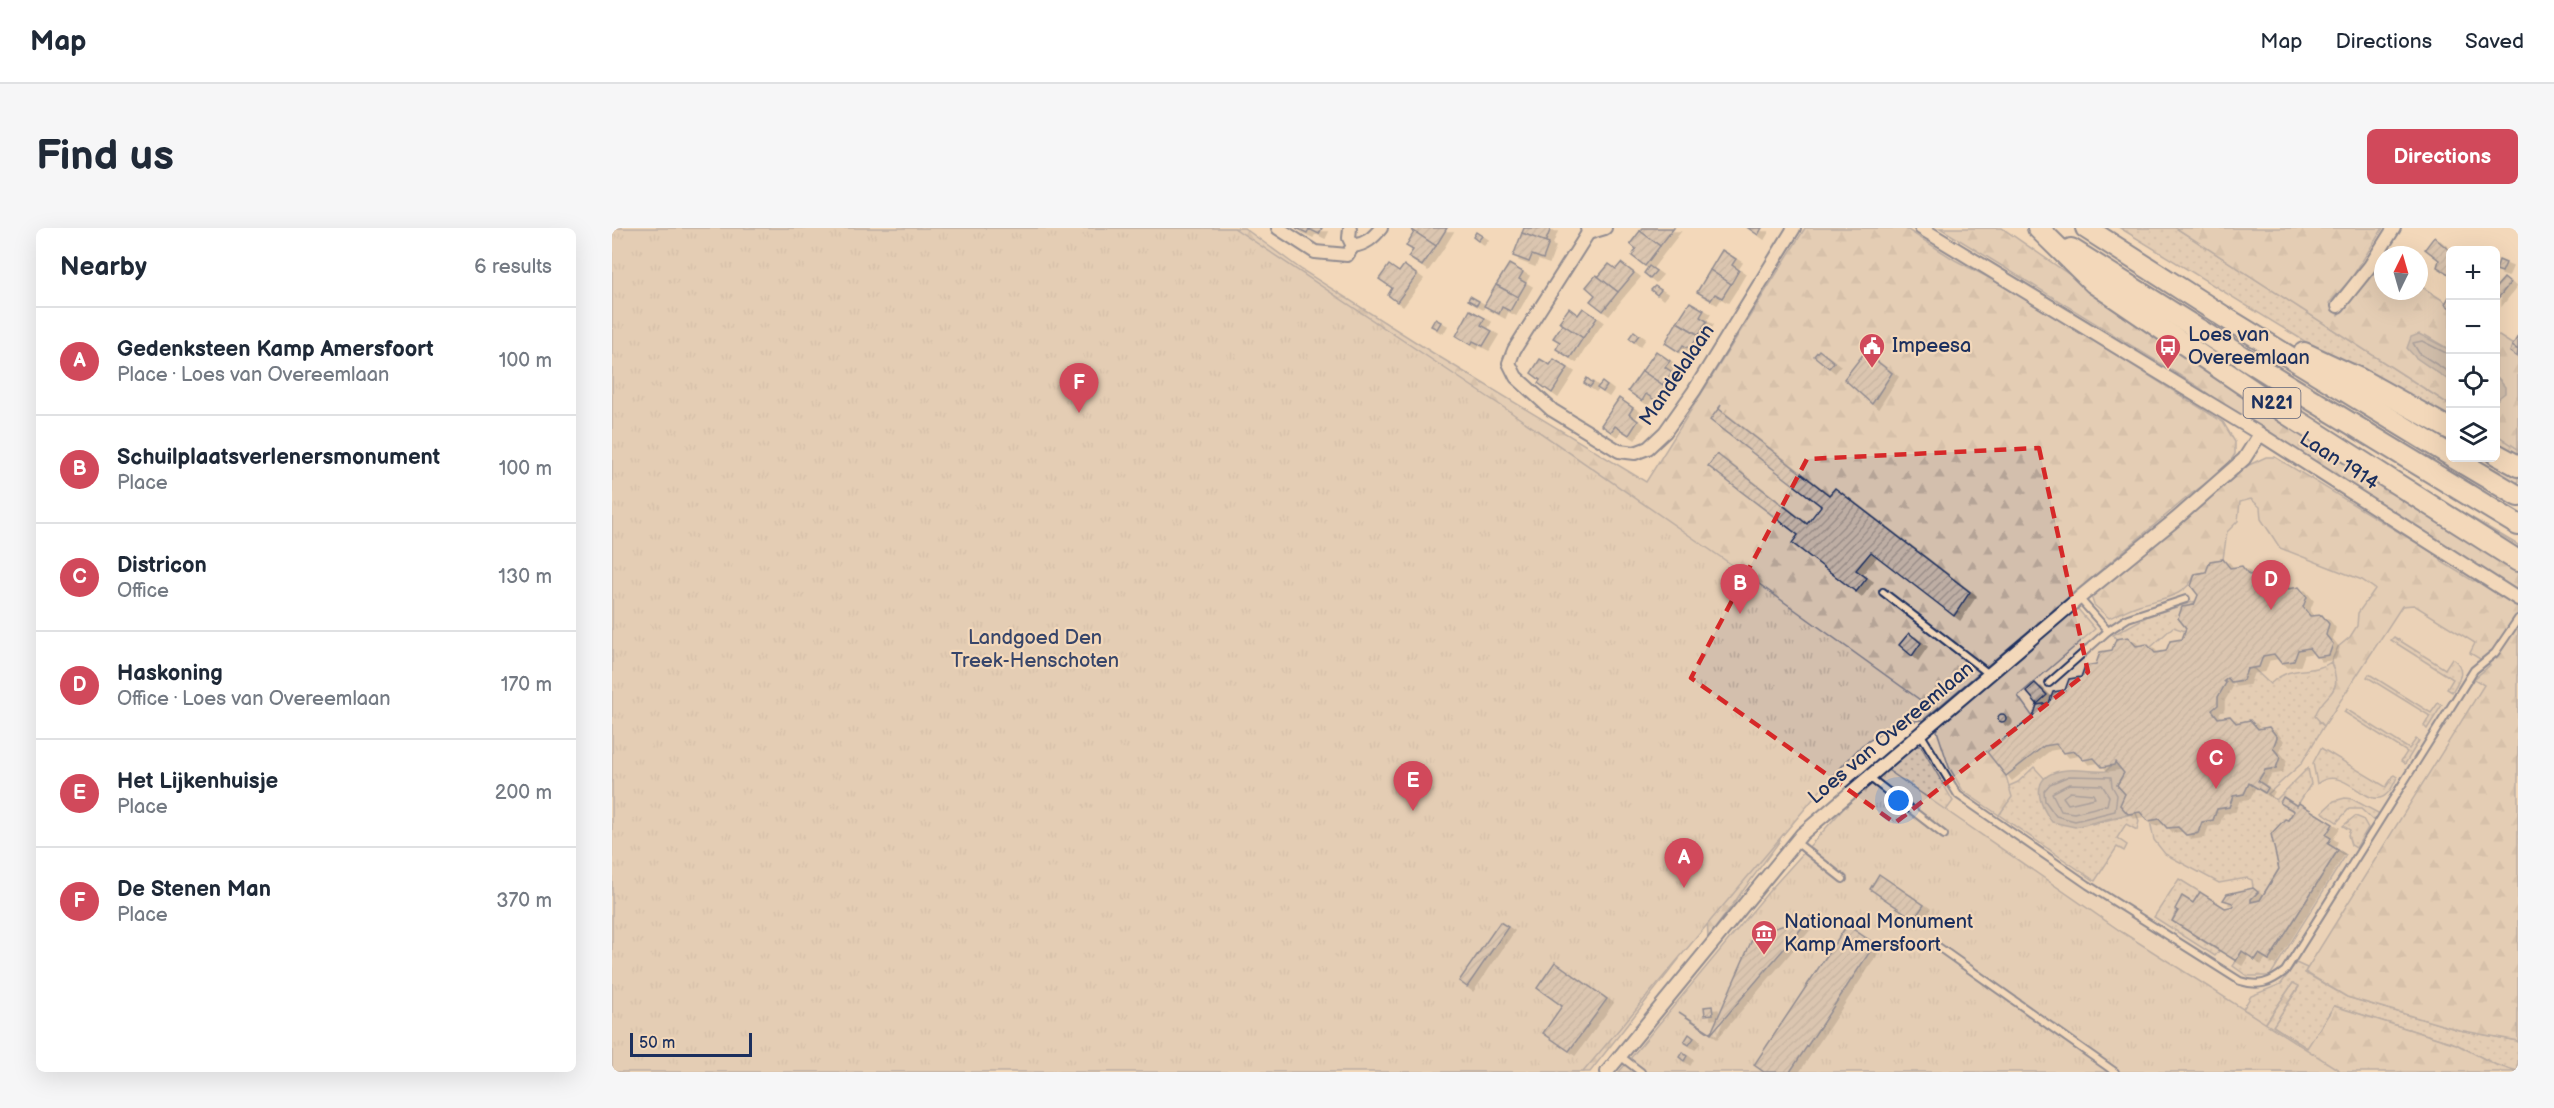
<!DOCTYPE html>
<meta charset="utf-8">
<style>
:root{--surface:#fff;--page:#f6f6f7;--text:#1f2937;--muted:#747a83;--line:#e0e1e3;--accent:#d1495b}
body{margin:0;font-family:"Balsamiq Sans",sans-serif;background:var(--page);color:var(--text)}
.controls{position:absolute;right:18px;top:18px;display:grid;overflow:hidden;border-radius:9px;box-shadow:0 6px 24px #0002}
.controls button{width:54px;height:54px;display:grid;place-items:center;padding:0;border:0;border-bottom:2px solid var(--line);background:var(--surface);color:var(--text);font:30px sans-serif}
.compass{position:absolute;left:1762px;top:18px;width:54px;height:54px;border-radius:50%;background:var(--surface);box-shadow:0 6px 24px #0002;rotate:5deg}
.scale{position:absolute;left:18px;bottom:15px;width:122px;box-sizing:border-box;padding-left:6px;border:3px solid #1b2f5e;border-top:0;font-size:16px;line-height:21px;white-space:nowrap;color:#1b2f5e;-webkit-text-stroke:4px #f3d8ba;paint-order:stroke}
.you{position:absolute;left:1287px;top:573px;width:21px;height:21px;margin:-15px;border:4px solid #fff;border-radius:50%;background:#1a73e8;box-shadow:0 0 0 9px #1a73e833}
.badge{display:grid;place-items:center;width:39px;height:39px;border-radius:50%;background:var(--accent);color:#fff;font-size:20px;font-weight:700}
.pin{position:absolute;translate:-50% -50px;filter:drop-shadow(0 2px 3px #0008)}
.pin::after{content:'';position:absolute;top:32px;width:21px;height:18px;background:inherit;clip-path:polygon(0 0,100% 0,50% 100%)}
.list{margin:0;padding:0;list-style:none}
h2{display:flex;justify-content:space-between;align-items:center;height:78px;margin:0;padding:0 24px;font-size:26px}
h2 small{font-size:20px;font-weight:400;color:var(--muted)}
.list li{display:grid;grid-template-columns:39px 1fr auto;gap:18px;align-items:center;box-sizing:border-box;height:108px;padding:0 24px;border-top:2px solid var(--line)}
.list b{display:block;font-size:22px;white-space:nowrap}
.list p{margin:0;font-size:20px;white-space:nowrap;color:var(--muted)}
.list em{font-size:20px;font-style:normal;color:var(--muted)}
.icon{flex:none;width:33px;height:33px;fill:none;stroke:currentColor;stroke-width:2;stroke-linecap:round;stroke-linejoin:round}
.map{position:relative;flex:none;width:1906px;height:844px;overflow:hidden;border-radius:9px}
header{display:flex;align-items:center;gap:36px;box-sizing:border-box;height:84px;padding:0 30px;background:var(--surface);border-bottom:2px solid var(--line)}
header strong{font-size:28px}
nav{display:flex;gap:33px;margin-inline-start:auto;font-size:21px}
.intro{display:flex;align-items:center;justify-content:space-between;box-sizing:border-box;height:144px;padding:0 36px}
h1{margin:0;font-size:42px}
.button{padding:15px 27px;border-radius:9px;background:var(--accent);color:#fff;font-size:21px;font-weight:700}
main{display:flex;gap:36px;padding:0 36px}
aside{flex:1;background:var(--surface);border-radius:9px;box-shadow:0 6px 24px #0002}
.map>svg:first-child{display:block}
</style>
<header>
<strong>Map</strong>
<nav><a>Map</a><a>Directions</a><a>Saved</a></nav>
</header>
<div class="intro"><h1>Find us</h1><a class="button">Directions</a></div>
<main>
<aside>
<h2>Nearby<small>6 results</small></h2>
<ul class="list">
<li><span class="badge">A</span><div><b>Gedenksteen Kamp Amersfoort</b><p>Place · Loes van Overeemlaan</p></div><em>100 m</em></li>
<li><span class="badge">B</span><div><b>Schuilplaatsverlenersmonument</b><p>Place</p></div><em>100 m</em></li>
<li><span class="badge">C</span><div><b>Districon</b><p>Office</p></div><em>130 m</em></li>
<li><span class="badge">D</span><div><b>Haskoning</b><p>Office · Loes van Overeemlaan</p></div><em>170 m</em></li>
<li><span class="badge">E</span><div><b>Het Lijkenhuisje</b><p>Place</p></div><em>200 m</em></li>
<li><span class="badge">F</span><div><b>De Stenen Man</b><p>Place</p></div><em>370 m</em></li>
</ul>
</aside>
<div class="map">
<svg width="1906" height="844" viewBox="0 0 1906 844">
<defs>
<pattern id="grass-dots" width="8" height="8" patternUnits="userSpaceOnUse" patternTransform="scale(1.5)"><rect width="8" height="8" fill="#d3bfad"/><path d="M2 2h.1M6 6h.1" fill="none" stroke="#b5a497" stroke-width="1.8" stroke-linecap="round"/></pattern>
<pattern id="forest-firs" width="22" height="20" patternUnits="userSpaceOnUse" patternTransform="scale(1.5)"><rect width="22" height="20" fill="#d3bfad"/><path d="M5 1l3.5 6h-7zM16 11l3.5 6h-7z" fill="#b5a497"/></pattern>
<pattern id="park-tufts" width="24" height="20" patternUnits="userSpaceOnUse" patternTransform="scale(1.5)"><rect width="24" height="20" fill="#d3bfad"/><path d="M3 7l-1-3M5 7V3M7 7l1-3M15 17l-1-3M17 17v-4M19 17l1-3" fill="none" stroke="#b5a497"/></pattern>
<pattern id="building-hatch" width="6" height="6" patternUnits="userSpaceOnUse" patternTransform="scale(1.5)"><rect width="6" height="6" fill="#beaea4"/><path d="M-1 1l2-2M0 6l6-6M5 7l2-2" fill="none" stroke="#9a8e89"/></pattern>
<filter id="shadow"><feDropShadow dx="6" dy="4" stdDeviation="0" flood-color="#0004"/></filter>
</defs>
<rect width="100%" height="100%" fill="#f3d8ba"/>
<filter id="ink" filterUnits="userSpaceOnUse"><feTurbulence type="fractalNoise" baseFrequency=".0167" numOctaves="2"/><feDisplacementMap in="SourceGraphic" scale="12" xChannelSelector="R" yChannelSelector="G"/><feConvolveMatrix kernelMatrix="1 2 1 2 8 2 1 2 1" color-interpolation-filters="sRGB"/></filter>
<g filter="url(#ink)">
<polygon fill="#e3cbb3" points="1636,264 1890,426 1693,744 1681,755 1653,796 1430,650 1277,543"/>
<g fill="url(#grass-dots)" stroke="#777786" stroke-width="1.5">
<polygon points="1508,0 1564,0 1838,177 1838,197 1720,130"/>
<polygon points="1884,206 1906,221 1906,232 1884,220"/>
<polygon points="1859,230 1880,230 1906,244 1906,257"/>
<polygon points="1764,233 1906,317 1906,326"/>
<path d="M1584 373 1567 390 1574 400 1573 403 1561 399 1538 420C1526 419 1508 417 1501 407L1536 388Z"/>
<path d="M1782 409 1833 441 1840 430C1855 441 1848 451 1840 464L1835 461 1841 451 1779 412Z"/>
<path d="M1719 434 1725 453 1707 494 1712 498 1689 536 1656 566 1664 572 1696 540 1699 556 1685 578 1672 569 1668 574 1682 583 1676 592 1673 591 1660 606 1667 641 1648 672 1639 674V671L1646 664 1641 660 1640 652 1635 650 1607 655 1553 626 1542 612 1538 593 1547 591 1555 600 1566 599 1574 607 1585 606 1590 594 1601 592 1605 581 1617 579 1621 568 1632 566 1637 555 1652 565 1656 559 1646 553 1653 542 1664 540 1668 529 1661 520 1665 509 1657 499 1646 501 1638 492 1624 495 1618 488 1606 490 1600 482C1605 473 1609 460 1614 455L1612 453 1616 450 1619 454 1631 452 1635 441 1641 440 1658 456C1682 434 1699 448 1719 434Z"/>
<polygon points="1757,446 1819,485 1826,475 1830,477 1815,501 1812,498 1818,488 1755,449"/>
<polygon points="1734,481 1797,521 1804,511 1807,513 1793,536 1789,533 1795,524 1732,484"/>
<polygon points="1301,518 1309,518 1341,573 1333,584 1275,546 1278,539"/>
<path d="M1709 520 1774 559 1782 547 1785 549C1763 605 1737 530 1705 556L1701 535Z"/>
<polygon points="1422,539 1433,551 1429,556 1480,596 1524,585 1527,593 1525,602 1514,596 1505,610 1515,617 1512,623 1505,619 1483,653 1387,587 1399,569 1397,558 1406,554"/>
<polygon points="1733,570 1740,571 1768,586 1763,594 1749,581 1737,581 1725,594 1710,584 1722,573"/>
<polygon points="1743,588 1751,591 1756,600 1744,620 1739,617 1736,607 1738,602 1731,598"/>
<polygon points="1726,622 1734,627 1658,748 1635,748 1621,738 1630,723 1643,732 1647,726 1657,732"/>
<polygon points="1567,651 1588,664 1581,675 1570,668 1560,693 1607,723 1603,728 1542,689"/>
<polygon points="1684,735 1695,740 1693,745 1735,769 1847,802 1906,813 1906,843 1884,837 1844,816 1722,778 1696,821 1661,798 1687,759 1681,755 1653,796 1631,781 1639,768 1669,756"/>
</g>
<g fill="url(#forest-firs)" stroke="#777786" stroke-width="1.5">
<polygon points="330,0 632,0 690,42 821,125 1034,254 1193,0 1293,0 1343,32 1385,54 1514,133 1611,194 1623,214 1623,226 1614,240 1578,267 1311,492 1302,493 1294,488 1206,426 1175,592 1167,614 1096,710 1095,686 1064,722 1067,731 978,844 815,844"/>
<polygon points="1328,0 1390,0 1546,108 1906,344 1906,364 1767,274 1615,180 1587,159"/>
<polygon points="1564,0 1771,0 1739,51 1717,75 1726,87 1771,33 1771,63 1807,63 1807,57 1838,77 1838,122 1813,107 1803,129 1838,153 1838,177"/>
<polygon points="1884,106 1906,120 1906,221 1884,206 1884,172 1886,171 1888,152 1884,148"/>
<path d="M1654 229H1663L1828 329 1830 334 1861 353 1865 352 1906 378V813L1847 802 1735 769 1693 744 1872 457 1862 451 1878 437 1858 425 1863 415 1802 377 1790 378 1712 498 1703 488C1712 462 1733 469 1719 434L1726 419 1738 409 1745 398 1746 385 1763 361 1750 352 1668 320 1649 291 1648 279 1639 271 1628 274 1626 293 1615 304 1611 331 1599 333 1594 344 1583 346C1574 370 1549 370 1527 377 1517 380 1507 386 1497 390L1482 377 1479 368 1637 237Z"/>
<polygon points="1465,380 1483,401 1406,468 1421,489 1375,524 1394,548 1400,569 1387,587 1351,563 1337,539 1325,503 1329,493"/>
<polygon points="1681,755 1687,758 1661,798 1695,820 1722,778 1844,816 1884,837 1906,844 1621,844"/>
</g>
<g fill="url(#park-tufts)" stroke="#777786" stroke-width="1.5">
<polygon points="0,0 622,0 897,183 1136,348 1315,477 1250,517 1218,551 971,844 0,844"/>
<polygon points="1270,538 1510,704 1730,844 1007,844 1158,662"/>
</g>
<g fill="#a99e9a" stroke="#707282" stroke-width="1.5">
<polygon points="1807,106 1838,122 1838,153 1803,129 1795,120 1799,109"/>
<polygon points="1884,148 1893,159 1893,165 1884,172"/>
<path d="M1503 534 1512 545 1505 557 1513 566 1508 577 1516 586 1463 599 1440 594C1423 571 1419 545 1455 542 1468 541 1481 544 1494 543Z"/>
</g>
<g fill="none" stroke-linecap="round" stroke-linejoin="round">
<g stroke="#545b76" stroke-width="1.5">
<polyline points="1838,127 1810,113 1801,115 1807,125 1838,145"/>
<polygon points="1457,548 1499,549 1500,558 1505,567 1503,583 1463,593 1444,588 1433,573 1432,563 1438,556"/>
<polygon points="1457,556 1490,557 1497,568 1495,577 1462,585 1449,583 1440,565"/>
<polygon points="1458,564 1481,566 1483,570 1456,576 1451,569"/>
</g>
</g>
<g fill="url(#building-hatch)" stroke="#1b2f5e" stroke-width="1.5" filter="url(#shadow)">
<polygon points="684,0 710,0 707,6 697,1 695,5"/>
<polygon points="801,0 835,0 824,18 800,2"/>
<polygon points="912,0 939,0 933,15 910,5"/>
<polygon points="1031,0 1062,0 1048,18 1028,3"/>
<polygon points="1136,0 1150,0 1146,7"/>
<polygon points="800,2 824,18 810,38 796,29 801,22 794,18 802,4"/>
<polygon points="1028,3 1048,18 1033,38 1020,28 1024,21 1018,16"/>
<polygon points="864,4 870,8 866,13 861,9"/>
<polygon points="910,5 937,15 931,31 920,27 917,34 901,28"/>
<polygon points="1822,9 1838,23 1838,47 1825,39 1827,32 1813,21"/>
<polygon points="1110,22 1124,31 1120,37 1127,42 1119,56 1098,42"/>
<polygon points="1887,32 1894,35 1890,44 1884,42"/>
<polygon points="1009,35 1022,45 1006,64 984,47 987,48 997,36 1004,41"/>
<polygon points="897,36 911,44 907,51 914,55 906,69 884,57"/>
<polygon points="777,37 787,44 792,37 805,47 785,74 776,67 780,60 767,51"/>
<polygon points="1037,38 1044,43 1038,50 1032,45"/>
<polygon points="1098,42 1119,56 1110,70 1103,66 1099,72 1085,64"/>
<polygon points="984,47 1006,64 991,83 978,73 983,67 974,59"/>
<polygon points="1892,50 1898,55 1884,73 1884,59"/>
<polygon points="884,57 906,69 898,83 890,79 887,86 872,78"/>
<polygon points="1043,58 1049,62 1045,67 1039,62"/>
<polygon points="1838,67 1838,80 1833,76"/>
<polygon points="858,68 867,73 865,77 856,72"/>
<polygon points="1078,74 1092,82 1088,89 1095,93 1087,107 1065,94"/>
<polygon points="957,80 966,87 971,80 985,90 971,110 947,94"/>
<polygon points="858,82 873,90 869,97 880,103 871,118 861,113 859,117 844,108"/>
<polygon points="823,91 829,94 825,101 819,98"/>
<polygon points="947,94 971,110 958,130 944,121 948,114 941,110 950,97"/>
<polygon points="1065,94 1087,107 1078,121 1071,117 1067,124 1053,115"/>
<polygon points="1022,103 1027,107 1022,114 1017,110"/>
<polygon points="1906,108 1906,122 1900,118"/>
<polygon points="1900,118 1906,122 1905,129 1898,124"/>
<polygon points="1207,122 1222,134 1217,140 1202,128"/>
<polygon points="1044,123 1058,133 1053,139 1060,144 1051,157 1030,143"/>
<polygon points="1253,124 1280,145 1260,176 1232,151"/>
<polygon points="928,131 938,137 942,131 956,140 940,165 926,155 928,152 919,145"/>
<polygon points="1030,143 1054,159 1044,173 1034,166 1030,173 1016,163"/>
<polygon points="975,150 981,155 978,159 972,155"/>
<polygon points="990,154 995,158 991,164 985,160"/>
<polygon points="1007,170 1021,180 1017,186 1026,193 1017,207 1003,198 999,204 989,197"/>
<polygon points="1109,177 1107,181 1217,267 1223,260 1358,364 1342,388 1259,324 1244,342 1255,350 1244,364 1180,315 1186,307 1096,238 1105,226 1195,296 1209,278 1098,192"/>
<polygon points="1611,331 1618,340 1630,338 1637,347 1649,345 1656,354 1668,352 1676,361 1687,359 1695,369 1691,379 1698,388 1710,387 1717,396 1714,407 1721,416 1717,427 1704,429 1697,420 1686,422 1682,433 1669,435 1662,426 1651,428 1647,439 1635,441 1631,452 1619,454 1616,450 1612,453 1614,455 1606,469 1606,477 1600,482 1606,490 1618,488 1624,495 1638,492 1646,501 1657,499 1665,509 1661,520 1668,529 1664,540 1653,542 1646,553 1656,560 1653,565 1637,555 1632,566 1621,568 1617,579 1605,581 1601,592 1590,594 1586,605 1574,607 1566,599 1555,600 1547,591 1536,593 1528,584 1516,586 1508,577 1513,566 1505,557 1512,545 1503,534 1502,537 1490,539 1482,530 1471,532 1463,523 1451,525 1444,516 1432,518 1394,548 1375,524 1421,489 1425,477 1437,475 1441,464 1453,462 1457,451 1469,449 1473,438 1484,436 1488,424 1500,422 1504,411 1516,409 1524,418 1535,416 1543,425 1554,423 1558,413 1570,411 1574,400 1566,390 1570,379 1582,377 1586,367 1579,358 1583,346 1594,344 1598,333"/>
<polygon points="1297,405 1309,415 1300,428 1287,417"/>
<polygon points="1423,455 1435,467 1425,476 1414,463"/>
<circle cx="1390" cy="490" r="4"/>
<polygon points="1671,569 1685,578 1687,575 1721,596 1714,607 1719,610 1716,616 1726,622 1657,732 1647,726 1643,732 1630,723 1624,733 1560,693 1566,683 1563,681 1570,668 1581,675 1588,664 1613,680 1622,678 1621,675 1611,672 1615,666 1641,660 1646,664 1639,671 1639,674 1648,672 1667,641 1659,606 1673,591 1676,592 1682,583 1668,575"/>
<polygon points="1267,646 1312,677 1302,691 1258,661"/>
<polygon points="1200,688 1099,806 1067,784 1099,805 1142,707"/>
<polygon points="888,694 896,699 855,759 847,753"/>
<polygon points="1235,697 1263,716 1178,844 1152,844 1142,837"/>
<polygon points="943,734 995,771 957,823 931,805 950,778 925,760"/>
<polygon points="1100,778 1101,786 1093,787 1092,779"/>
<polygon points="1077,806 1082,810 1077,817 1072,814"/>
<polygon points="1070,824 1075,828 1072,833 1067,829"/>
</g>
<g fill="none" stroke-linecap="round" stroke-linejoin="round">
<g stroke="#1b2f5e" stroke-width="10">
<g id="lane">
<polyline points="1271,364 1377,446"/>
<polyline points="1467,370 1496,403"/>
<polyline points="1437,455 1496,403 1516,390 1574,371"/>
<path d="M1308 505 1346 567 1476 657 1628 753C1647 759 1658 755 1673 743L1862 442 1883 425 1906 391"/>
<polyline points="1257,549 1332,607"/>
<polyline points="1184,614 1231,651"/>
<polyline points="1325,718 1503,844"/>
<polyline points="1008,828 1029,844"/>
</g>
</g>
<g stroke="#1b2f5e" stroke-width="16">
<g id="street">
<polyline points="666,0 703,24 735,27 741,18"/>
<polyline points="738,0 737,10 741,18"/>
<polyline points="975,0 976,5 993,0"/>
<polyline points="1309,0 1648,206 1906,371"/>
<polyline points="976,5 902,122 897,135 904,149 940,182 1007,223 1023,225 1036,220 1053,204 1082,163 1182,0"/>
<path d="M741 18C754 16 761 10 769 0"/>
<polyline points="1726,78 1758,38 1782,0"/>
<polyline points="995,844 1190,606 1467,370 1564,291 1632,231 1648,206"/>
</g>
</g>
<g stroke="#1b2f5e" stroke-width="24">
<g id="primary">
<polyline points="1426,0 1482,55 1675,186 1906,333"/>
<polyline points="1474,0 1614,90 1838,227"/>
<polyline points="1459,21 1659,147 1906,297"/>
<polyline points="1692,125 1748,151 1838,201"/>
<polyline points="1884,226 1906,238"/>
<polyline points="1842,230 1906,268"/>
</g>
</g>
<use href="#lane" stroke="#f3d8ba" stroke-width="6"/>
<use href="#street" stroke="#f3d8ba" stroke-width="12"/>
<use href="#primary" stroke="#f3d8ba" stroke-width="20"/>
</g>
</g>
<path d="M0 0H1906V844H0ZM1427 220 1476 444 1283 595 1079 450 1195 231Z" fill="#f3d8ba" fill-opacity=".55" fill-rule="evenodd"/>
<path fill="none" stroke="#d62828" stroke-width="4.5" stroke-dasharray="12 8" stroke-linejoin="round" d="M1427 220 1476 444 1283 595 1079 450 1195 231Z"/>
<defs>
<g id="civic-pin" transform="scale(1.35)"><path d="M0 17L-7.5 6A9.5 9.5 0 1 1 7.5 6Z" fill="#d1495b" stroke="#f3d8ba"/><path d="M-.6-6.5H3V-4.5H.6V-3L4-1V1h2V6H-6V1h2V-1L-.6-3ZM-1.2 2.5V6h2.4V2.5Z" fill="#fff"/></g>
<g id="bus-pin" transform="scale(1.35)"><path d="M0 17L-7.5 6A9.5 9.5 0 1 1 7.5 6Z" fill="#d1495b" stroke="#f3d8ba"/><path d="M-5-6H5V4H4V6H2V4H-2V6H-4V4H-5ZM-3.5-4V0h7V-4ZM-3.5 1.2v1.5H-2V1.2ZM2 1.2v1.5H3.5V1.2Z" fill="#fff"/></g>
<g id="museum-pin" transform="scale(1.35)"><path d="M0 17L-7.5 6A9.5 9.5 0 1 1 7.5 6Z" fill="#d1495b" stroke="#f3d8ba"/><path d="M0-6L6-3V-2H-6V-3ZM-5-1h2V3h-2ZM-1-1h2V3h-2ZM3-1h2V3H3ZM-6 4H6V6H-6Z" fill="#fff"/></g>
</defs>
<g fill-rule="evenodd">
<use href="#civic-pin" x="1260" y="118"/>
<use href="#bus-pin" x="1556" y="119"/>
<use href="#museum-pin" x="1152" y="705"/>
</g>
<g text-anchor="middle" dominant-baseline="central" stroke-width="4.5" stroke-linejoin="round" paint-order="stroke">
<rect fill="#f3d8ba" stroke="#5c627a" stroke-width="1.5" x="1631.5" y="160" width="57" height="30" rx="4.5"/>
<g font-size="18" font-weight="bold" fill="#1b2f5e">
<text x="1660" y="175">N221</text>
</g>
<g font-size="20" fill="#1b2f5e" stroke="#f3d8ba" text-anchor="start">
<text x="1576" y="107">Loes van<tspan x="1576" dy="23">Overeemlaan</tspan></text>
<text x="1280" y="118">Impeesa</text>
<text x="1172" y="694">Nationaal Monument<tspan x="1172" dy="23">Kamp Amersfoort</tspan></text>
</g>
<g font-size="20" fill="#1b2f5e" stroke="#f3d8ba">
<text transform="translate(1065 147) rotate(-56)">Mandelalaan</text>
<text transform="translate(1727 233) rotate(33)">Laan 1914</text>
<text transform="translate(1279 505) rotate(-40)">Loes van Overeemlaan</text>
</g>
<g font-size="20" fill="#37456a" stroke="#f3d8ba">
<text x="423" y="410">Landgoed Den<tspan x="423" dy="23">Treek-Henschoten</tspan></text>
</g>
</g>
</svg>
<div class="controls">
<button>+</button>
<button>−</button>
<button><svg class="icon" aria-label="locate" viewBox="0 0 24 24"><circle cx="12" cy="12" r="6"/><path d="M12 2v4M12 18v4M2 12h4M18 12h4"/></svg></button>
<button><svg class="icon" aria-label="layers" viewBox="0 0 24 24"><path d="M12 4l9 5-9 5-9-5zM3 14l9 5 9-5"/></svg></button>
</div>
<svg class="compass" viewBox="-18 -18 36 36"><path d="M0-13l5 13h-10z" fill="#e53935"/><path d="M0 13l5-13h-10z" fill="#747a83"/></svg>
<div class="scale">50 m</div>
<div class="you"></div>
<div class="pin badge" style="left:1072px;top:660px">A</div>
<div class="pin badge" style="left:1128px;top:386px">B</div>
<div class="pin badge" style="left:1604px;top:561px">C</div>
<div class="pin badge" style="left:1659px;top:382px">D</div>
<div class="pin badge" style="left:801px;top:583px">E</div>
<div class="pin badge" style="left:467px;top:185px">F</div>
</div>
</main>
